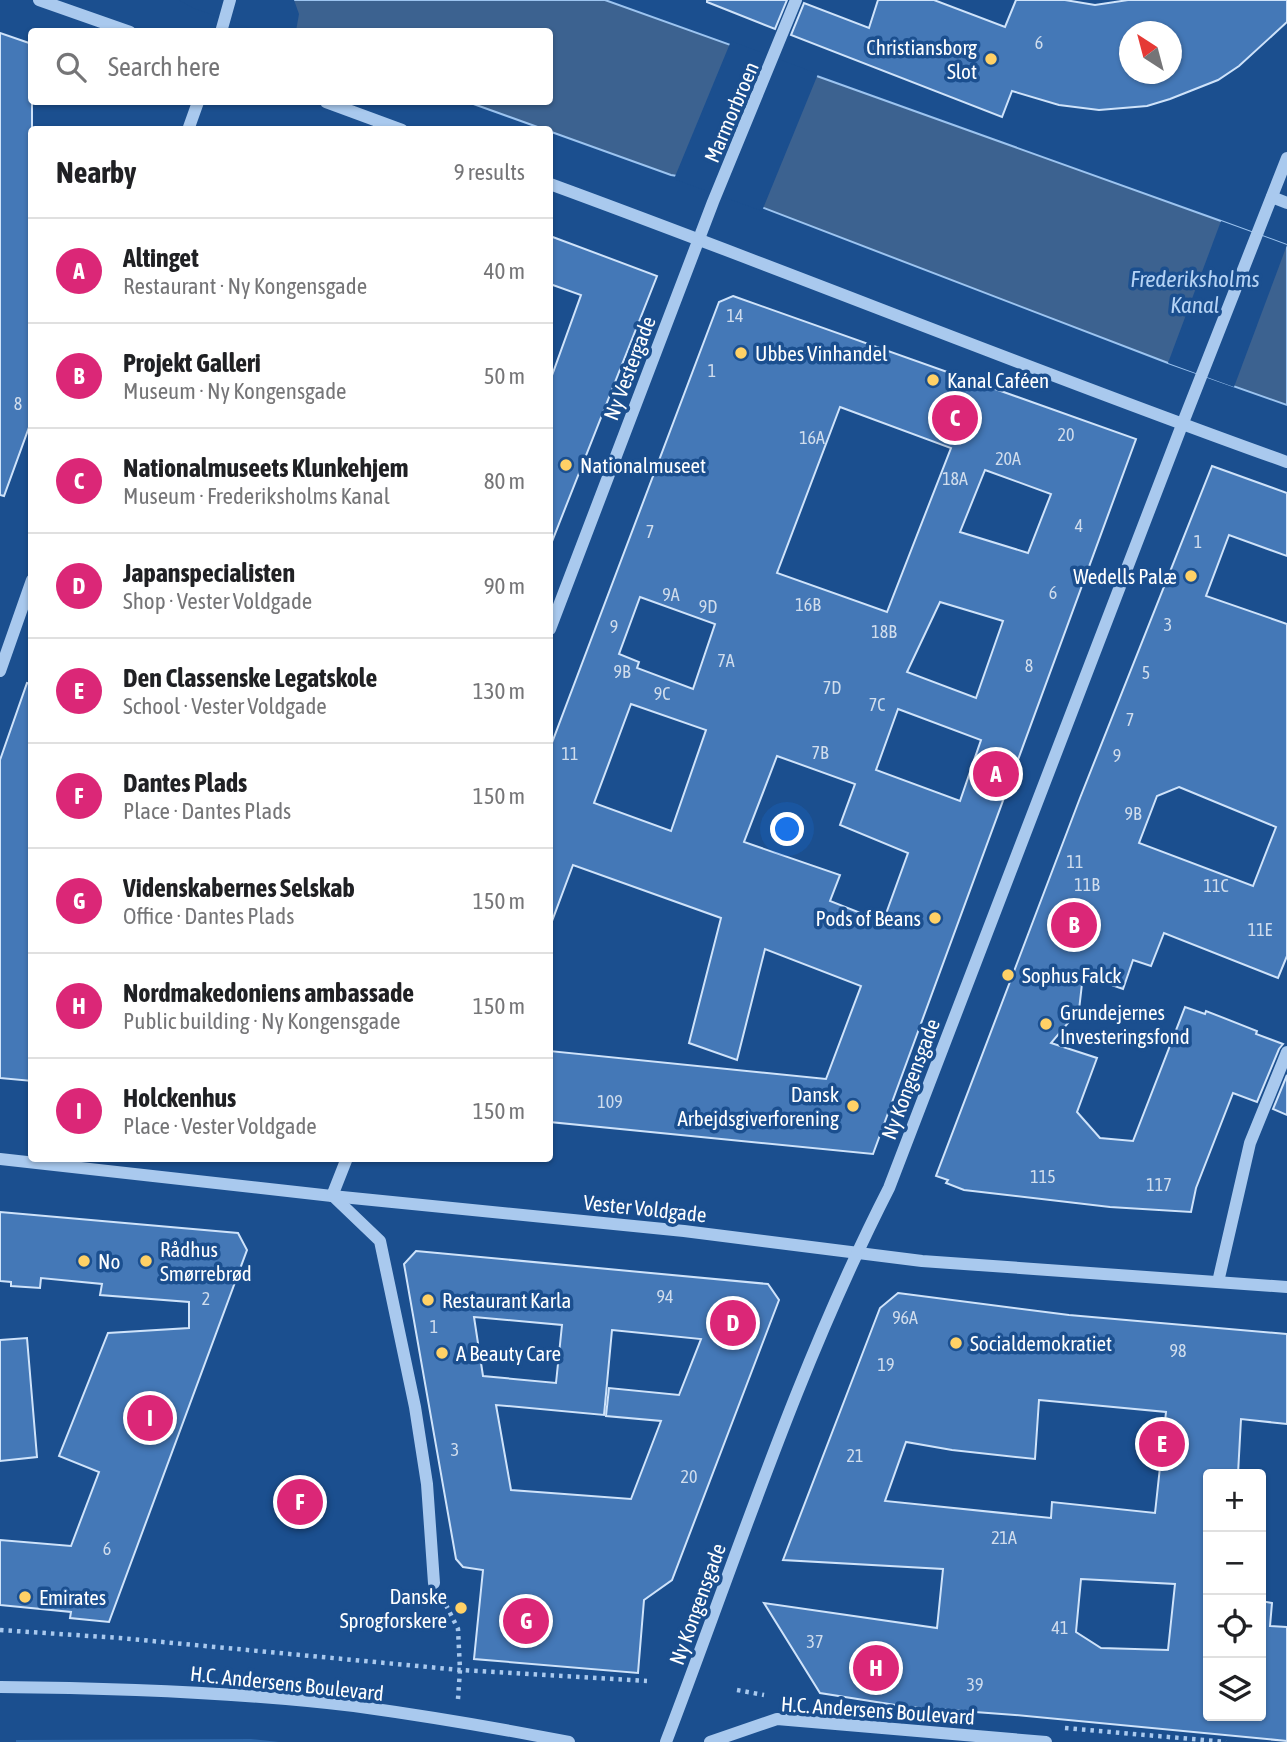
<!DOCTYPE html>
<meta charset="utf-8">
<style>
:root{--surface:#fff;--page:#f6f6f6;--text:#202124;--muted:#757577;--line:#e0e0e0;--accent:#db2777}
body{margin:0;font-family:"Asap Condensed",sans-serif;background:var(--page);color:var(--text)}
.controls{position:absolute;right:21px;bottom:21px;display:grid;overflow:hidden;border-radius:7px;box-shadow:0 2px 5px #0004}
.controls button{width:63px;height:63px;display:grid;place-items:center;padding:0;border:0;border-bottom:2px solid var(--line);background:var(--surface);color:var(--text);font:35px sans-serif}
.compass{position:absolute;left:1119px;top:21px;width:63px;height:63px;border-radius:50%;background:var(--surface);box-shadow:0 2px 5px #0004;rotate:324deg}
.you{position:absolute;left:788px;top:830px;width:24px;height:24px;margin:-18px;border:5px solid #fff;border-radius:50%;background:#1a73e8;box-shadow:0 0 0 10px #1a73e833}
.badge{display:grid;place-items:center;width:46px;height:46px;border-radius:50%;background:var(--accent);color:#fff;font-size:23px;font-weight:700}
.pin{position:absolute;translate:-50% -50%;border:4px solid #fff;box-shadow:0 2px 7px #0006}
.list{margin:0;padding:0;list-style:none}
h2{display:flex;justify-content:space-between;align-items:center;height:91px;margin:0;padding:0 28px;font-size:30px}
h2 small{font-size:23px;font-weight:400;color:var(--muted)}
.list li{display:grid;grid-template-columns:46px 1fr auto;gap:21px;align-items:center;box-sizing:border-box;height:105px;padding:0 28px;border-top:2px solid var(--line)}
.list b{display:block;font-size:26px;white-space:nowrap}
.list p{margin:0;font-size:23px;white-space:nowrap;color:var(--muted)}
.list em{font-size:23px;font-style:normal;color:var(--muted)}
.icon{flex:none;width:38px;height:38px;fill:none;stroke:currentColor;stroke-width:2;stroke-linecap:round;stroke-linejoin:round}
.map{position:relative;flex:none;width:1287px;height:1742px;overflow:hidden}
.search{position:absolute;background:var(--surface);box-shadow:0 2px 5px #0004;left:28px;top:28px;width:525px;height:77px;display:flex;align-items:center;gap:18px;box-sizing:border-box;padding:0 24px;border-radius:7px;color:var(--muted);font-size:26px}
.panel{position:absolute;background:var(--surface);box-shadow:0 2px 5px #0004;left:28px;top:126px;width:525px;height:1036px;border-radius:7px}
.map>svg:first-child{display:block}
</style>
<div class="map">
<svg width="1287" height="1742" viewBox="0 0 1287 1742">
<rect width="100%" height="100%" fill="#1b4f8f"/>
<polygon fill="#2e69ad" points="251,1739 279,1742 16,1742 16,1740"/>
<polygon fill="#3c6290" stroke="#9cc4f0" stroke-width="2" points="183,0 605,0 1221,221 1287,245 1287,405 1168,363 683,177 671,175 468,102 550,102 550,32 267,31"/>
<g fill="#1b4f8f">
<polygon points="179,0 294,0 299,14 296,31 258,31 193,8"/>
<polygon points="731,41 818,74 762,211 674,179"/>
<polygon points="1221,221 1287,245 1234,387 1168,363"/>
</g>
<g fill="#4478b7" stroke="#cfe3fa" stroke-width="2" fill-rule="evenodd">
<polygon points="707,0 787,0 775,29 707,2"/>
<path d="M878 0H934L1005 27 1016 0H1065L1095 5 1128 0H1287V22L1239 66 1218 80 1170 99 1147 106 1099 110 1059 105 1012 91 1002 117 791 35 804 3 869 28ZM1130 32H1172V74H1130Z"/>
<polygon points="0,33 32,44 32,419 4,496 0,495"/>
<polygon points="550,236 657,276 551,544 550,544 550,381 581,295 550,284"/>
<path d="M733 296 1136 439 873 1154 550 1122V1051L826 1079 861 986 765 949 737 1060 689 1043 721 918 573 865 552 921 550 920V748L719 302ZM840 407 951 448 887 612 777 573ZM985 470 1051 494 1028 553 960 532ZM640 597 715 624 693 689 637 668 639 662 619 654ZM940 602 1003 621 976 698 907 672ZM631 704 706 730 671 831 594 803ZM898 709 981 740 960 801 876 770ZM777 756 855 784 840 825 908 853 883 922 830 901 840 875 744 842Z"/>
<path d="M1212 466 1287 493V556L1229 535 1206 596 1287 624V956L1278 978 1164 933 1151 966 1133 960 1123 989 1083 975 1079 1010 1051 1043 1097 1058 1077 1112 1100 1138 1133 1141 1185 1007 1205 1014 1206 1011 1257 1031 1256 1034 1283 1044 1279 1049 1257 1102 1233 1093 1196 1188 1191 1212 1110 1207 964 1190 946 1183 948 1180 936 1176 1080 798ZM1179 787 1276 827 1253 886 1139 843 1157 796Z"/>
<polygon points="27,683 32,684 32,1081 0,1078 0,760"/>
<polygon points="1287,1075 1287,1115 1273,1109"/>
<polygon points="0,1212 238,1233 247,1250 109,1622 70,1618 71,1612 0,1605 0,1540 71,1546 99,1472 59,1456 108,1333 189,1328 189,1302 100,1295 102,1284 41,1278 40,1288 11,1286 11,1282 0,1281"/>
<path d="M416 1251 768 1284 779 1300 672 1580 644 1600 638 1673 474 1659 483 1570 463 1567 456 1559 404 1264ZM474 1317 562 1325 556 1383 483 1376ZM612 1330 701 1339 679 1395 609 1388 606 1416 661 1421 631 1499 511 1490 496 1405 604 1415Z"/>
<path d="M898 1293 1069 1315 1287 1334V1424L1241 1419 1238 1474H1208V1716H1261V1601L1272 1603 1270 1626 1287 1627V1741L1015 1715 908 1707 820 1693 764 1603 937 1628 943 1569 783 1560 880 1308ZM1039 1400 1166 1412 1155 1513 1052 1502 1051 1518 885 1501 906 1442 952 1450 1035 1459ZM1081 1579 1175 1584 1168 1650 1101 1648 1076 1632Z"/>
<polygon points="27,1338 37,1457 0,1461 0,1340"/>
</g>
<g fill="none" stroke-linecap="round" stroke-linejoin="round">
<g stroke="#a9c9ee" stroke-width="4.5" stroke-dasharray="3.5 5" stroke-linecap="butt">
<polyline points="446,1605 458,1629 460,1670 458,1699"/>
<polyline points="0,1630 120,1638 460,1670 647,1681"/>
<polyline points="737,1690 764,1695"/>
<polyline points="1065,1728 1226,1742"/>
</g>
<g stroke="#a9c9ee" stroke-width="12">
<polyline points="39,0 130,32"/>
<polyline points="221,32 230,0"/>
<polyline points="326,102 402,130"/>
<polyline points="188,130 198,102"/>
<path d="M550 184C796 274 1040 374 1287 462"/>
<polyline points="1272,197 1287,203"/>
<polyline points="550,629 713,202 796,0"/>
<polyline points="0,671 32,580"/>
<polyline points="0,1159 332,1196 684,1231 922,1261 1287,1287"/>
<polyline points="332,1196 347,1158"/>
<polyline points="333,1196 380,1241 415,1407 427,1484 434,1583"/>
<polyline points="1218,1282 1250,1143 1287,1052"/>
<path d="M0 1687C118 1688 237 1692 354 1706 426 1716 498 1728 569 1742"/>
<path d="M666 1742C737 1556 798 1366 889 1188L1182 425 1287 158"/>
<polyline points="710,1742 777,1719 1046,1742"/>
</g>
</g>
<g fill="#ffd166" stroke="#1b4f8f" stroke-width="2.5">
<circle cx="991" cy="59" r="7"/>
<circle cx="741" cy="353" r="7"/>
<circle cx="933" cy="380" r="7"/>
<circle cx="566" cy="465" r="7"/>
<circle cx="1191" cy="576" r="7"/>
<circle cx="935" cy="918" r="7"/>
<circle cx="1008" cy="975" r="7"/>
<circle cx="1046" cy="1024" r="7"/>
<circle cx="853" cy="1106" r="7"/>
<circle cx="84" cy="1261" r="7"/>
<circle cx="146" cy="1261" r="7"/>
<circle cx="428" cy="1300" r="7"/>
<circle cx="956" cy="1343" r="7"/>
<circle cx="442" cy="1353" r="7"/>
<circle cx="25" cy="1597" r="7"/>
<circle cx="461" cy="1608" r="7"/>
</g>
<g text-anchor="middle" dominant-baseline="central" stroke-width="7" stroke-linejoin="round" paint-order="stroke">
<g font-size="18" fill="#d0dded">
<text x="1039" y="42">6</text>
<text x="735" y="315">14</text>
<text x="712" y="370">1</text>
<text x="18" y="403">8</text>
<text x="1066" y="434">20</text>
<text x="812" y="437">16A</text>
<text x="1008" y="458">20A</text>
<text x="955" y="478">18A</text>
<text x="1079" y="525">4</text>
<text x="650" y="531">7</text>
<text x="1198" y="541">1</text>
<text x="1053" y="592">6</text>
<text x="671" y="594">9A</text>
<text x="808" y="604">16B</text>
<text x="708" y="606">9D</text>
<text x="1168" y="624">3</text>
<text x="614" y="626">9</text>
<text x="884" y="631">18B</text>
<text x="726" y="660">7A</text>
<text x="1029" y="665">8</text>
<text x="622" y="671">9B</text>
<text x="1146" y="672">5</text>
<text x="832" y="687">7D</text>
<text x="662" y="693">9C</text>
<text x="877" y="704">7C</text>
<text x="1130" y="719">7</text>
<text x="820" y="752">7B</text>
<text x="570" y="753">11</text>
<text x="1117" y="755">9</text>
<text x="1133" y="813">9B</text>
<text x="1075" y="861">11</text>
<text x="1087" y="884">11B</text>
<text x="1216" y="885">11C</text>
<text x="1260" y="929">11E</text>
<text x="610" y="1101">109</text>
<text x="1043" y="1176">115</text>
<text x="1159" y="1184">117</text>
<text x="665" y="1296">94</text>
<text x="206" y="1298">2</text>
<text x="905" y="1317">96A</text>
<text x="434" y="1326">1</text>
<text x="1178" y="1350">98</text>
<text x="886" y="1364">19</text>
<text x="455" y="1449">3</text>
<text x="855" y="1455">21</text>
<text x="689" y="1476">20</text>
<text x="1004" y="1537">21A</text>
<text x="107" y="1548">6</text>
<text x="1060" y="1627">41</text>
<text x="815" y="1641">37</text>
<text x="975" y="1684">39</text>
</g>
<g font-size="21" fill="#fff" stroke="#1b4f8f" text-anchor="start">
<text x="977" y="47" text-anchor="end">Christiansborg<tspan x="977" dy="24">Slot</tspan></text>
<text x="755" y="353">Ubbes Vinhandel</text>
<text x="947" y="380">Kanal Caféen</text>
<text x="580" y="465">Nationalmuseet</text>
<text x="1177" y="576" text-anchor="end">Wedells Palæ</text>
<text x="921" y="918" text-anchor="end">Pods of Beans</text>
<text x="1022" y="975">Sophus Falck</text>
<text x="1060" y="1012">Grundejernes<tspan x="1060" dy="24">Investeringsfond</tspan></text>
<text x="839" y="1094" text-anchor="end">Dansk<tspan x="839" dy="24">Arbejdsgiverforening</tspan></text>
<text x="160" y="1249">Rådhus<tspan x="160" dy="24">Smørrebrød</tspan></text>
<text x="98" y="1261">No</text>
<text x="442" y="1300">Restaurant Karla</text>
<text x="970" y="1343">Socialdemokratiet</text>
<text x="456" y="1353">A Beauty Care</text>
<text x="447" y="1596" text-anchor="end">Danske<tspan x="447" dy="24">Sprogforskere</tspan></text>
<text x="39" y="1597">Emirates</text>
</g>
<g font-size="21" fill="#fff" stroke="#1b4f8f">
<text transform="translate(731 112) rotate(-67)">Marmorbroen</text>
<text transform="translate(629 368) rotate(-69)">Ny Vestergade</text>
<text transform="translate(910 1079) rotate(-69)">Ny Kongensgade</text>
<text transform="translate(645 1208) rotate(6)">Vester Voldgade</text>
<text transform="translate(697 1604) rotate(-70)">Ny Kongensgade</text>
<text transform="translate(287 1683) rotate(6)">H.C. Andersens Boulevard</text>
<text transform="translate(878 1710) rotate(4)">H.C. Andersens Boulevard</text>
</g>
<g font-size="23" font-style="italic" fill="#b5d3f5" stroke="#1b4f8f">
<text x="1195" y="279">Frederiksholms<tspan x="1195" dy="26">Kanal</tspan></text>
</g>
</g>
</svg>
<div class="controls">
<button>+</button>
<button>−</button>
<button><svg class="icon" aria-label="locate" viewBox="0 0 24 24"><circle cx="12" cy="12" r="6"/><path d="M12 2v4M12 18v4M2 12h4M18 12h4"/></svg></button>
<button><svg class="icon" aria-label="layers" viewBox="0 0 24 24"><path d="M12 4l9 5-9 5-9-5zM3 14l9 5 9-5"/></svg></button>
</div>
<svg class="compass" viewBox="-18 -18 36 36"><path d="M0-13l5 13h-10z" fill="#e53935"/><path d="M0 13l5-13h-10z" fill="#757577"/></svg>
<div class="you"></div>
<div class="pin badge" style="left:996px;top:774px">A</div>
<div class="pin badge" style="left:1074px;top:925px">B</div>
<div class="pin badge" style="left:955px;top:418px">C</div>
<div class="pin badge" style="left:733px;top:1323px">D</div>
<div class="pin badge" style="left:1162px;top:1444px">E</div>
<div class="pin badge" style="left:300px;top:1502px">F</div>
<div class="pin badge" style="left:526px;top:1621px">G</div>
<div class="pin badge" style="left:876px;top:1668px">H</div>
<div class="pin badge" style="left:150px;top:1418px">I</div>
<div class="search"><svg class="icon" aria-label="search" viewBox="0 0 24 24"><circle cx="10" cy="10" r="6"/><path d="M15 15l6 6"/></svg>Search here</div>
<section class="panel">
<h2>Nearby<small>9 results</small></h2>
<ul class="list">
<li><span class="badge">A</span><div><b>Altinget</b><p>Restaurant · Ny Kongensgade</p></div><em>40 m</em></li>
<li><span class="badge">B</span><div><b>Projekt Galleri</b><p>Museum · Ny Kongensgade</p></div><em>50 m</em></li>
<li><span class="badge">C</span><div><b>Nationalmuseets Klunkehjem</b><p>Museum · Frederiksholms Kanal</p></div><em>80 m</em></li>
<li><span class="badge">D</span><div><b>Japanspecialisten</b><p>Shop · Vester Voldgade</p></div><em>90 m</em></li>
<li><span class="badge">E</span><div><b>Den Classenske Legatskole</b><p>School · Vester Voldgade</p></div><em>130 m</em></li>
<li><span class="badge">F</span><div><b>Dantes Plads</b><p>Place · Dantes Plads</p></div><em>150 m</em></li>
<li><span class="badge">G</span><div><b>Videnskabernes Selskab</b><p>Office · Dantes Plads</p></div><em>150 m</em></li>
<li><span class="badge">H</span><div><b>Nordmakedoniens ambassade</b><p>Public building · Ny Kongensgade</p></div><em>150 m</em></li>
<li><span class="badge">I</span><div><b>Holckenhus</b><p>Place · Vester Voldgade</p></div><em>150 m</em></li>
</ul>
</section>
</div>
